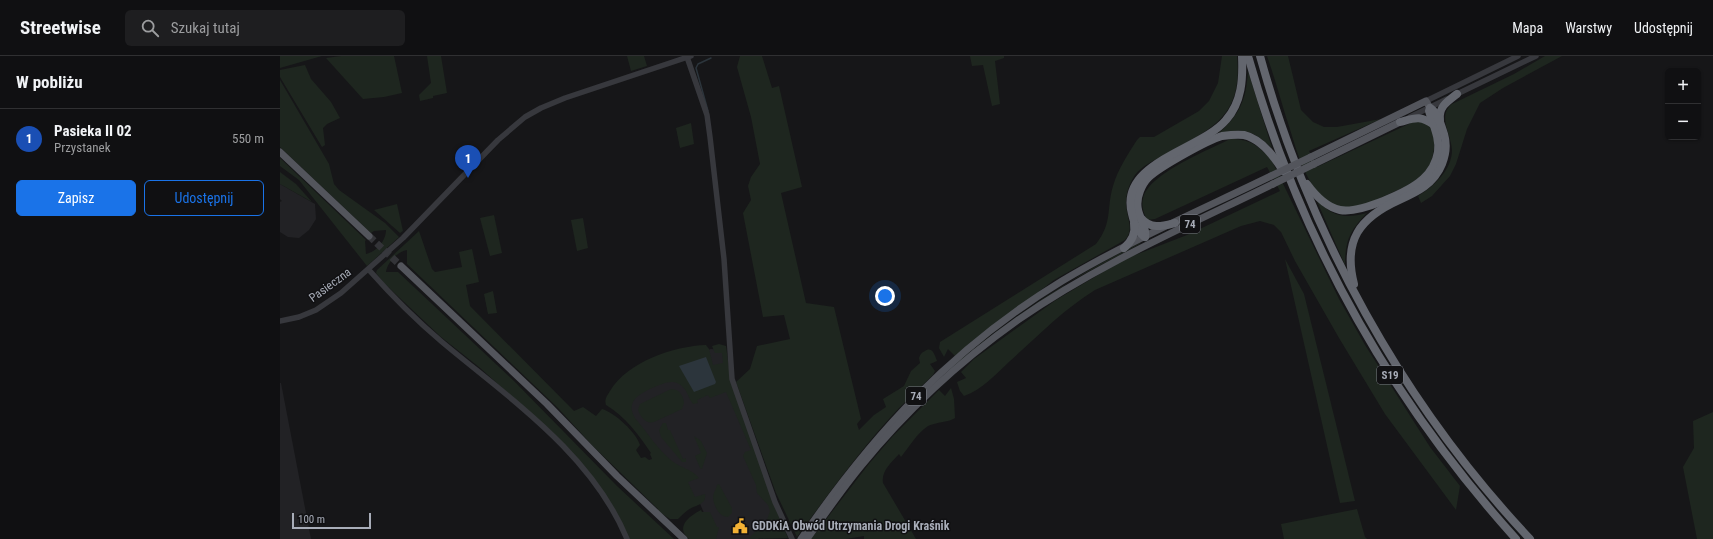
<!DOCTYPE html>
<html lang="pl">
<meta charset="utf-8">
<style>
:root{--surface:#101012;--page:#1e1e20;--text:#f1f3f6;--muted:#9c9d9f;--line:#303032;--accent:#1a73e8}
body{margin:0;font-family:"Roboto Condensed",sans-serif;background:var(--page);color:var(--text)}
.controls{position:absolute;right:12px;top:12px;display:grid;overflow:hidden;border-radius:6px;box-shadow:0 1px 3px #0004}
.controls button{width:36px;height:36px;display:grid;place-items:center;padding:0;border:0;border-bottom:1px solid var(--line);background:var(--surface);color:var(--text);font:20px sans-serif}
.scale{position:absolute;left:12px;bottom:10px;width:79px;box-sizing:border-box;padding-left:4px;border:2px solid #a8adb8;border-top:0;font-size:11px;line-height:14px;white-space:nowrap;color:#a8adb8;-webkit-text-stroke:3px #111113;paint-order:stroke}
.you{position:absolute;left:605px;top:240px;width:14px;height:14px;margin:-10px;border:3px solid #fff;border-radius:50%;background:#1a73e8;box-shadow:0 0 0 6px #1a73e833}
.badge{display:grid;place-items:center;width:26px;height:26px;border-radius:50%;background:var(--accent);color:#fff;font-size:13px;font-weight:700}
.pin{position:absolute;translate:-50% -33px;filter:drop-shadow(0 1px 2px #0008)}
.pin::after{content:'';position:absolute;top:21px;width:14px;height:12px;background:inherit;clip-path:polygon(0 0,100% 0,50% 100%)}
.list{margin:0;padding:0;list-style:none}
h2{display:flex;justify-content:space-between;align-items:center;height:52px;margin:0;padding:0 16px;font-size:17px}
h2 small{font-size:13px;font-weight:400;color:var(--muted)}
.list li{display:grid;grid-template-columns:26px 1fr auto;gap:12px;align-items:center;box-sizing:border-box;height:60px;padding:0 16px;border-top:1px solid var(--line)}
.list b{display:block;font-size:15px;white-space:nowrap}
.list p{margin:0;font-size:13px;white-space:nowrap;color:var(--muted)}
.list em{font-size:13px;font-style:normal;color:var(--muted)}
.actions{display:flex;gap:8px;padding:12px 16px}
.actions a{flex:1;padding:9px 0;border:1px solid var(--accent);border-radius:6px;text-align:center;font-size:14px;color:var(--accent)}
.actions .main{background:var(--accent);color:#fff}
.icon{flex:none;width:22px;height:22px;fill:none;stroke:currentColor;stroke-width:2;stroke-linecap:round;stroke-linejoin:round}
.map{position:relative;flex:none;width:1433px;height:483px;overflow:hidden}
header{display:flex;align-items:center;gap:24px;box-sizing:border-box;height:56px;padding:0 20px;background:var(--surface);border-bottom:1px solid var(--line)}
header strong{font-size:19px}
nav{display:flex;gap:22px;margin-inline-start:auto;font-size:14px}
.search{width:280px;height:36px;background:var(--page);display:flex;align-items:center;gap:10px;box-sizing:border-box;padding:0 14px;border-radius:6px;color:var(--muted);font-size:15px}
main{display:flex}
aside{flex:1;background:var(--surface)}
.map>svg:first-child{display:block}
</style>
<header>
<strong>Streetwise</strong>
<div class="search"><svg class="icon" aria-label="search" viewBox="0 0 24 24"><circle cx="10" cy="10" r="6"/><path d="M15 15l6 6"/></svg>Szukaj tutaj</div>
<nav><a>Mapa</a><a>Warstwy</a><a>Udostępnij</a></nav>
</header>
<main>
<aside>
<h2>W pobliżu<small></small></h2>
<ul class="list">
<li><span class="badge" style="background:#1a4fb4">1</span><div><b>Pasieka II 02</b><p>Przystanek</p></div><em>550 m</em></li>
</ul>
<div class="actions"><a class="main">Zapisz</a><a>Udostępnij</a></div>
</aside>
<div class="map">
<svg width="1433" height="483" viewBox="0 0 1433 483">
<rect width="100%" height="100%" fill="#161618"/>
<g fill="#222225">
<polygon points="0,128 35,148 36,163 29,174 19,182 8,181 0,176 0,146 2,145 0,143"/>
<polygon points="431,293 443,294 450,326 498,462 478,483 427,483 424,457 418,443 413,443 346,360 366,311"/>
<polygon points="0,327 1,327 31,483 0,483"/>
</g>
<g fill="#1e261f">
<polygon points="0,0 42,0 0,12"/>
<polygon points="61,0 114,0 122,37 104,41 83,43 46,2"/>
<polygon points="147,0 161,0 167,37 153,40 153,42 140,45 139,39 151,27"/>
<polygon points="347,0 364,0 367,10 351,15"/>
<path d="M460 0H482L492 32 499 30 522 131 501 137 526 247 554 251 581 363 577 368 579 374 594 359 606 351 603 343 624 330 631 315 640 307 639 302C640 299 641 297 645 295 652 290 655 299 657 305L650 308 655 315 653 319C638 334 622 348 608 364 575 401 546 441 517 481L496 437 456 326 470 313 477 290 510 283 504 259 483 261 463 157 471 144 468 130 471 121 480 108 471 61 457 11Z"/>
<polygon points="690,0 724,0 724,2 715,5 720,48 712,50 703,9 692,10"/>
<path d="M942 0H957C963 63 930 73 882 100 873 105 862 110 855 119 849 128 846 137 846 147 846 161 855 173 845 184L774 224 675 300 668 293 664 301 659 292 660 286 816 188C833 166 826 154 833 130 838 113 848 98 857 84L860 81H874L919 55 929 45 938 27Z"/>
<path d="M987 0H1008L1021 54 1033 66 1044 71H1057L1101 63 1029 95 1037 111 1133 66C1136 66 1140 65 1142 66 1160 70 1155 103 1147 113 1136 128 1115 135 1098 143 1083 150 1064 157 1049 146 1023 128 1016 90 1006 61 1000 41 994 20 987 0Z"/>
<path d="M1265 0H1282L1223 32 1200 47 1187 73 1176 108 1170 120 1152 140 1141 147 1138 140C1154 130 1172 114 1172 94 1171 77 1157 60 1172 48L1234 18Z"/>
<polygon points="25,9 31,23 51,46 60,62 47,68 43,72 45,89 42,91 0,21 0,14"/>
<path d="M968 15 992 92C971 73 965 72 938 78 960 58 966 45 968 15Z"/>
<path d="M0 24 49 108 54 128 59 134 105 167 119 181 87 210 19 124 0 110V102L86 184 85 185 86 198C96 196 106 185 106 174L94 175 91 177 0 91Z"/>
<polygon points="411,67 414,88 400,92 396,72"/>
<path d="M950 83C970 83 977 89 991 103L1059 243 1085 289 1150 391 1180 430 1176 454 1105 358 1059 282 1015 205 1001 176 994 169 980 165 961 170 815 234C784 253 758 280 730 305 717 317 702 334 684 340L680 335 677 326 686 322 681 316 694 303 776 244 845 203 907 179 1000 135 987 111 875 163 867 164C864 157 861 151 863 143 867 118 929 94 950 83Z"/>
<polygon points="0,116 16,128 32,146 0,128"/>
<path d="M1036 143C1052 161 1064 163 1087 157 1070 174 1065 185 1065 209Z"/>
<polygon points="117,148 123,175 120,177 94,154"/>
<polygon points="214,159 222,197 210,200 200,162"/>
<polygon points="303,162 308,192 297,195 291,164"/>
<path d="M139 175 152 213 155 216 182 211 179 196 192 193 199 226 186 229 190 250 294 355 303 351 316 360 322 353C334 356 357 377 360 389L356 394 361 402 365 401 369 404 372 403 370 398 371 397C358 378 346 361 326 349 324 343 327 340 330 335 347 306 394 290 426 289L429 293 433 309 443 307 442 297H435L432 290 439 288 446 290 451 326 495 451 508 482 468 483 487 464 490 455 488 449 477 437 476 429 463 400 465 396 471 394 446 336 430 342 428 339 417 344 418 347 413 348C408 342 407 332 399 328 390 323 381 329 372 332 359 338 345 346 355 362 367 376 378 394 392 405 400 412 412 413 419 422L408 426 415 441 425 438C427 449 415 449 408 454 404 457 401 460 398 463H390L378 455V453L312 389 278 352 127 208V194C118 195 107 207 106 216H118L234 325 337 430 394 483H349L334 453 277 381 199 311 161 281 104 227 96 217 97 214Z"/>
<path d="M860 187V188L789 226 671 315 670 312C731 262 789 222 860 187Z"/>
<polygon points="1005,203 1024,238 1075,445 1060,447"/>
<polygon points="213,235 217,257 208,258 204,238"/>
<path d="M671 332 674 343 675 362C670 366 656 366 648 370 637 377 629 391 621 401L619 398C611 407 601 415 603 427L636 483H584V480L566 483H531L588 409 612 381 659 334 665 340Z"/>
<path d="M391 333C399 333 403 339 404 347L402 353 374 366C366 368 361 362 358 354L360 348Z"/>
<polygon points="1433,356 1433,483 1417,483 1403,411 1414,392 1413,365"/>
<polygon points="383,367 386,367 388,374 390,374 403,403 406,402 406,406 402,406 381,381 379,374"/>
<polygon points="414,380 421,385 427,397 422,413 420,412 415,400 421,397"/>
<path d="M439 428 452 452V457L448 461C439 461 434 450 433 442 433 438 436 433 437 429Z"/>
<polygon points="1077,453 1085,481 1087,483 1004,483 1001,468"/>
<path d="M421 454 422 456H430L437 471H439L436 483H409C395 471 409 460 421 454Z"/>
</g>
<polygon fill="#2c353c" points="426,301 436,326 435,328 414,336 399,310"/>
<g fill="none" stroke-linecap="round" stroke-linejoin="round">
<polyline stroke="#2c353c" stroke-width="1.5" points="428,55 416,12 418,8 431,2"/>
<polyline stroke="#333438" stroke-width="7" stroke-dasharray="7 3.5" stroke-linecap="butt" points="89,180 121,210"/>
<g stroke="#37383d" stroke-width="5.5">
<polyline points="407,1 427,59 430,81 444,203 452,323 495,446 512,483"/>
<polyline points="1175,39 1256,0"/>
<polyline points="1146,45 1238,0"/>
<polyline points="1130,61 1167,43"/>
<path d="M89 214C112 240 136 264 162 286 230 343 312 398 347 483"/>
<polyline points="0,265 19,261 36,254 61,237 123,182 218,84 245,61 261,52 285,42 411,0"/>
</g>
<g stroke="#53555c" stroke-width="7">
<polyline points="0,96 89,180"/>
<polyline points="1031,101 1146,45 1150,52"/>
<polyline points="1034,108 1120,66"/>
<polyline points="121,210 267,348 337,420 404,483"/>
<path d="M521 483C593 378 672 292 782 225 849 185 921 154 991 120"/>
<path d="M527 483C545 458 562 433 581 410 626 355 680 305 738 264 817 209 907 170 993 128"/>
</g>
<g stroke="#63666e" stroke-width="8">
<path d="M968 0C1019 181 1110 343 1236 483"/>
<path d="M980 0C1029 178 1123 348 1250 483"/>
<path d="M1160 64C1158 51 1168 45 1177 38"/>
<path d="M1120 66C1135 62 1140 59 1154 69"/>
<path d="M1027 128C1035 139 1046 151 1060 154 1079 158 1129 136 1143 123 1151 116 1156 107 1158 96 1160 82 1153 69 1149 55L1150 52"/>
<path d="M861 162C871 174 883 170 895 167"/>
<path d="M865 181C868 167 851 157 860 135 862 130 865 125 868 122 879 111 928 84 942 80 949 79 957 78 964 79 981 83 994 100 1003 115"/>
<path d="M865 181C858 177 854 167 852 158 838 106 921 94 946 64 962 46 963 23 962 0"/>
<path d="M844 192C852 185 856 178 854 168"/>
<path d="M1074 228C1063 185 1079 162 1119 144 1137 136 1154 128 1162 108 1166 98 1167 88 1164 78 1161 69 1158 57 1150 52"/>
</g>
<g stroke="#53555c" stroke-width="7">
<polyline points="991,120 1031,101"/>
<polyline points="993,128 1034,108"/>
</g>
</g>
<defs>
<g id="civic-bare" transform="scale(1.2)"><path d="M-.6-6.5H3V-4.5H.6V-3L4-1V1h2V6H-6V1h2V-1L-.6-3ZM-1.2 2.5V6h2.4V2.5Z" fill="#f2b134" stroke="#111113" stroke-width="2.5" paint-order="stroke"/></g>
</defs>
<g fill-rule="evenodd">
<use href="#civic-bare" x="460" y="470"/>
</g>
<g text-anchor="middle" dominant-baseline="central" stroke-width="3" stroke-linejoin="round" paint-order="stroke">
<g fill="#111113" stroke="#7b7e86" stroke-width="1">
<rect x="900" y="159" width="20" height="18" rx="3"/>
<rect x="1097" y="310" width="26" height="18" rx="3"/>
<rect x="626" y="331" width="20" height="18" rx="3"/>
</g>
<g font-size="11" font-weight="bold" fill="#a8adb8">
<text x="910" y="168">74</text>
<text x="1110" y="319">S19</text>
<text x="636" y="340">74</text>
</g>
<g font-size="12" fill="#a8adb8" stroke="#111113">
<text transform="translate(50 229) rotate(-36)">Pasieczna</text>
</g>
<g font-size="12" font-weight="bold" fill="#a8adb8" stroke="#111113" text-anchor="start">
<text x="472" y="470">GDDKiA Obwód Utrzymania Drogi Kraśnik</text>
</g>
</g>
</svg>
<div class="controls">
<button>+</button>
<button>−</button>
</div>
<div class="scale">100 m</div>
<div class="you"></div>
<div class="pin badge" style="left:188px;top:122px;background:#1a4fb4">1</div>
</div>
</main>
